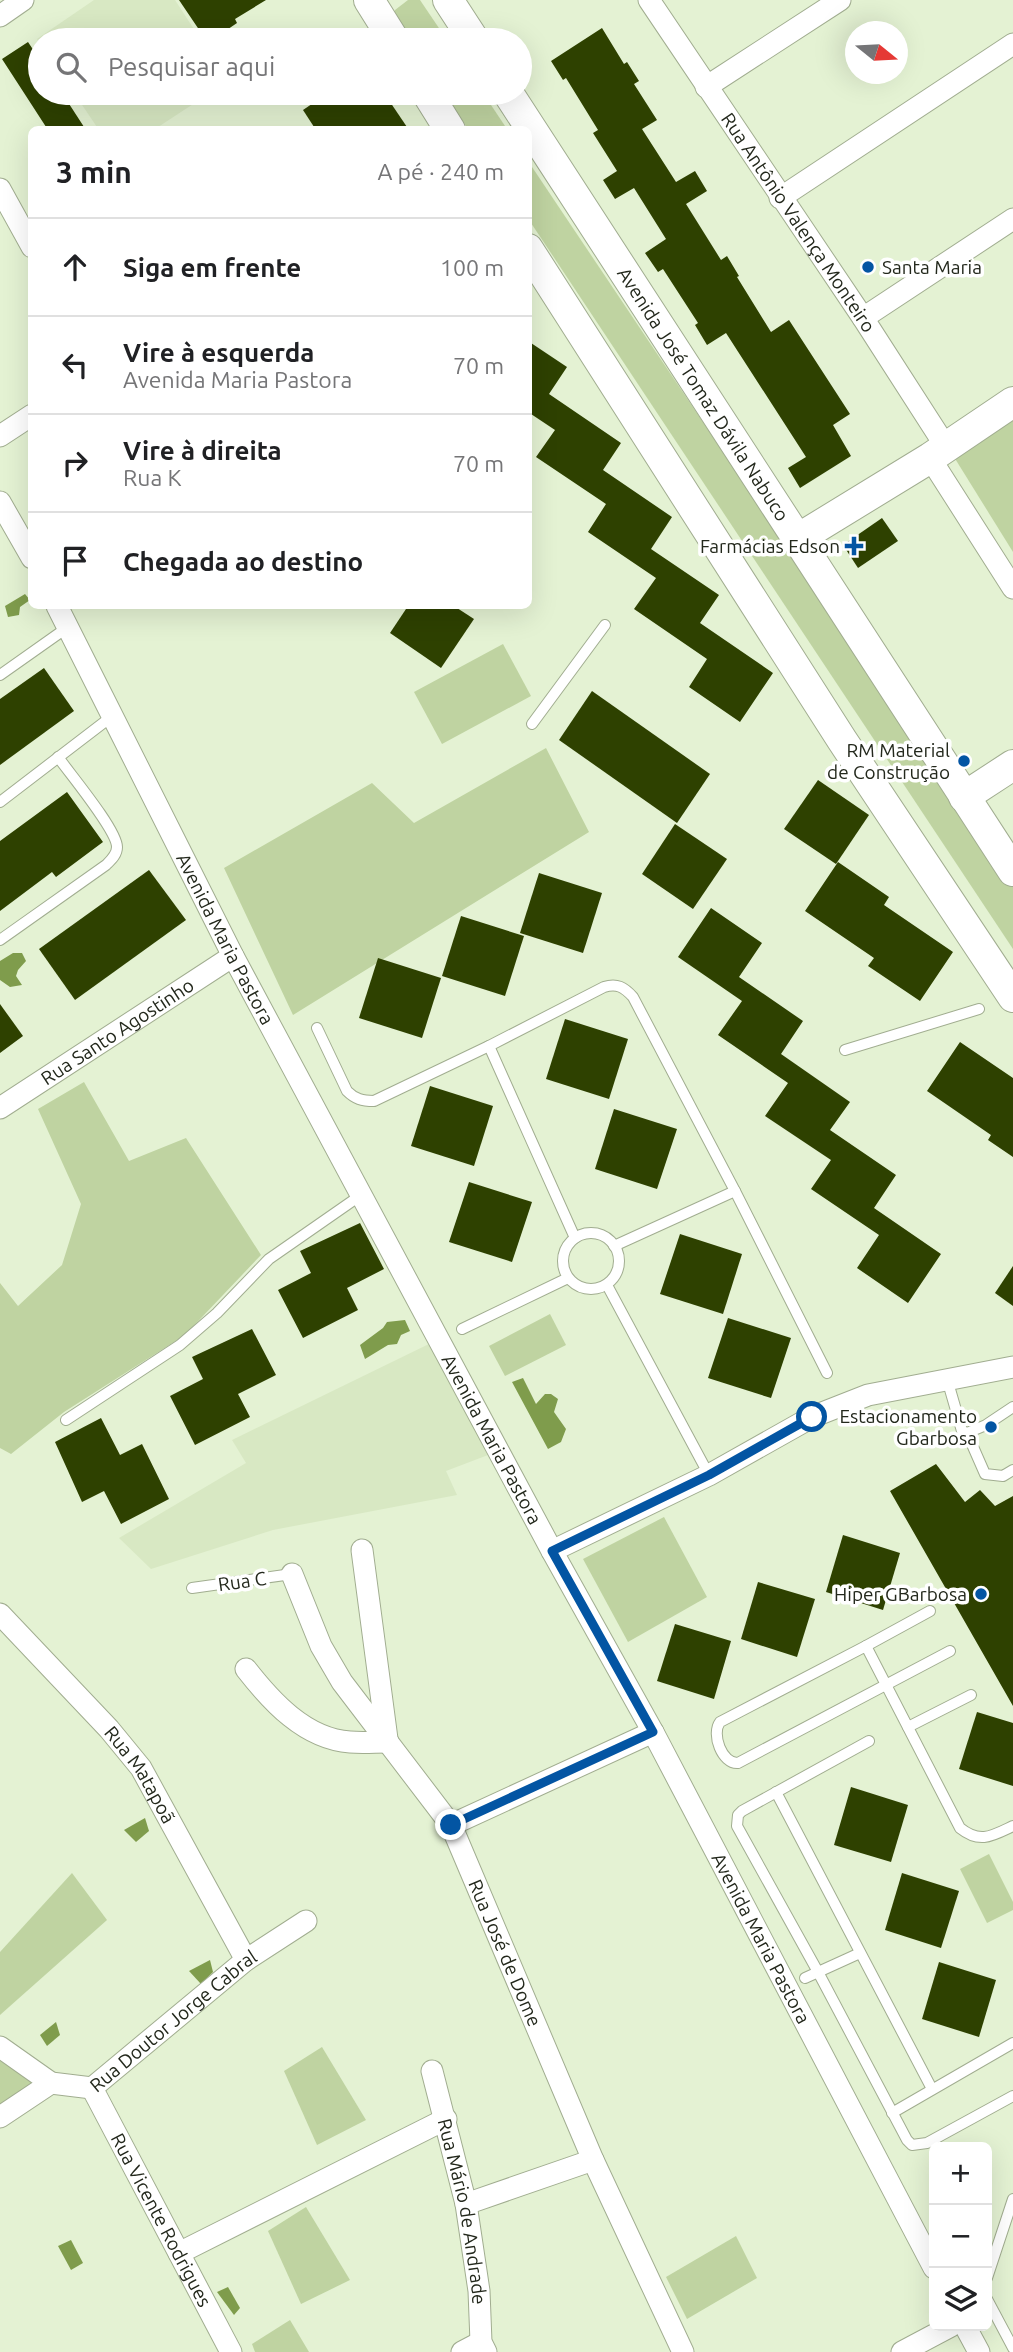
<!DOCTYPE html>
<html lang="pt">
<meta charset="utf-8">
<style>
:root{--surface:#fff;--page:#f2f2f2;--text:#202124;--muted:#757577;--line:#e0e0e0}
body{margin:0;font-family:Ubuntu,sans-serif;background:var(--page);color:var(--text)}
.controls{position:absolute;right:21px;bottom:21px;display:grid;overflow:hidden;border-radius:10px;box-shadow:0 7px 28px #0002}
.controls button{width:63px;height:63px;display:grid;place-items:center;padding:0;border:0;border-bottom:2px solid var(--line);background:var(--surface);color:var(--text);font:35px sans-serif}
.compass{position:absolute;left:845px;top:21px;width:63px;height:63px;border-radius:50%;background:var(--surface);box-shadow:0 7px 28px #0002;rotate:108deg}
.stop{position:absolute;width:21px;height:21px;margin:-16px;border:5px solid #0355a3;border-radius:50%;background:#fff}
.stop.end{background:#0355a3;border-color:#fff;box-shadow:0 2px 7px #0008}
.list{margin:0;padding:0;list-style:none}
h2{display:flex;justify-content:space-between;align-items:center;height:91px;margin:0;padding:0 28px;font-size:30px}
h2 small{font-size:23px;font-weight:400;color:var(--muted)}
.list li{display:grid;grid-template-columns:46px 1fr auto;gap:21px;align-items:center;box-sizing:border-box;height:98px;padding:0 28px;border-top:2px solid var(--line)}
.list b{display:block;font-size:26px;white-space:nowrap}
.list p{margin:0;font-size:23px;white-space:nowrap;color:var(--muted)}
.list em{font-size:23px;font-style:normal;color:var(--muted)}
.icon{flex:none;width:38px;height:38px;fill:none;stroke:currentColor;stroke-width:2;stroke-linecap:round;stroke-linejoin:round}
.map{position:relative;flex:none;width:1013px;height:2352px;overflow:hidden}
.search{position:absolute;background:var(--surface);box-shadow:0 7px 28px #0002;left:28px;top:28px;width:504px;height:77px;display:flex;align-items:center;gap:18px;box-sizing:border-box;padding:0 24px;border-radius:38px;color:var(--muted);font-size:26px}
.panel{position:absolute;background:var(--surface);box-shadow:0 7px 28px #0002;left:28px;top:126px;width:504px;height:483px;border-radius:10px}
.map>svg:first-child{display:block}
</style>
<div class="map">
<svg width="1013" height="2352" viewBox="0 0 1013 2352">
<rect width="100%" height="100%" fill="#e4f2d3"/>
<g fill="#d8e8c3">
<polygon points="94,0 175,0 201,40 40,40 40,44 37,39"/>
<polygon points="74,93 210,93 155,129 99,130"/>
<polygon points="433,1342 488,1455 446,1471 457,1495 273,1530 151,1569 119,1538 246,1463 232,1440"/>
</g>
<g fill="#bfd3a1">
<polygon points="408,0 420,0 447,40 409,40 394,19 395,10"/>
<polygon points="444,93 483,93 507,129 468,129"/>
<polygon points="528,161 1013,885 1013,949 529,220"/>
<polygon points="1013,418 1013,552 954,457"/>
<polygon points="503,644 531,696 442,744 414,692"/>
<polygon points="546,748 589,832 293,1015 224,868 372,783 414,823"/>
<polygon points="84,1082 129,1161 186,1138 261,1255 185,1335 64,1412 11,1454 0,1448 0,1283 18,1306 62,1265 81,1204 38,1109"/>
<polygon points="550,1314 566,1345 505,1376 489,1346"/>
<polygon points="664,1517 707,1597 628,1642 583,1559"/>
<polygon points="989,1854 1013,1902 1013,1910 987,1923 960,1869"/>
<polygon points="72,1873 107,1920 0,2015 0,1952"/>
<polygon points="0,2043 64,2087 0,2123"/>
<polygon points="322,2047 366,2120 317,2145 284,2071"/>
<polygon points="306,2207 350,2280 301,2304 268,2231"/>
<polygon points="736,2236 757,2278 687,2319 666,2277"/>
<polygon points="290,2320 309,2352 255,2352 252,2344"/>
</g>
<g fill="#7f9c4c">
<polygon points="25,594 30,600 20,607 19,615 8,617 5,606"/>
<polygon points="13,953 22,953 26,961 18,970 16,976 22,985 10,987 0,980 0,961"/>
<polygon points="405,1320 410,1331 401,1335 397,1344 388,1345 365,1359 360,1345 383,1328 387,1322"/>
<polygon points="523,1378 536,1404 545,1394 551,1394 558,1399 554,1412 566,1429 561,1442 548,1449 512,1382"/>
<polygon points="145,1818 149,1831 136,1842 124,1830"/>
<polygon points="210,1960 213,1972 201,1984 189,1971"/>
<polygon points="56,2022 60,2035 47,2046 40,2035"/>
<polygon points="71,2240 83,2263 71,2270 58,2246"/>
<polygon points="228,2287 240,2308 234,2315 217,2292"/>
</g>
<g fill="#2e4100">
<polygon points="179,0 266,0 235,19 237,23 212,40 206,40"/>
<polygon points="602,28 624,64 627,62 639,81 634,84 657,120 642,129 676,182 695,171 707,191 686,204 721,260 727,256 739,276 737,277 771,332 789,320 850,414 833,425 851,456 800,488 788,468 806,457 726,333 707,345 695,325 698,323 663,269 658,272 645,253 666,239 634,188 615,199 603,180 617,171 593,133 598,130 566,78 563,80 551,61"/>
<polygon points="28,42 40,60 40,93 62,93 86,130 48,130 26,96 2,59"/>
<polygon points="328,93 384,93 409,130 316,130 303,110"/>
<polygon points="528,341 567,367 549,394 621,443 603,470 672,517 651,549 719,595 700,623 773,673 740,722 689,687 707,659 634,609 656,578 588,532 606,504 536,457 555,430 528,412"/>
<polygon points="882,518 898,541 858,568 843,545"/>
<polygon points="408,606 454,606 474,619 441,668 390,633"/>
<polygon points="44,668 74,711 0,765 0,699"/>
<polygon points="592,691 710,774 677,823 559,740"/>
<polygon points="818,780 869,815 836,864 784,829"/>
<polygon points="67,792 103,842 56,877 52,872 0,911 0,841"/>
<polygon points="675,824 727,859 693,909 642,874"/>
<polygon points="838,862 889,897 884,905 953,952 920,1001 868,966 874,958 805,911"/>
<polygon points="149,870 186,920 75,1000 39,949"/>
<polygon points="539,873 602,893 583,953 520,933"/>
<polygon points="711,908 762,943 739,977 803,1021 781,1054 850,1102 830,1130 896,1175 874,1208 941,1254 908,1303 857,1268 879,1235 811,1189 831,1160 765,1116 788,1083 718,1035 742,1001 678,957"/>
<polygon points="461,916 524,936 505,996 442,976"/>
<polygon points="378,958 441,978 422,1038 359,1018"/>
<polygon points="0,1004 23,1036 0,1053"/>
<polygon points="565,1019 628,1039 609,1099 546,1079"/>
<polygon points="960,1042 1013,1078 1013,1157 988,1140 991,1135 927,1091"/>
<polygon points="430,1086 493,1106 474,1166 411,1146"/>
<polygon points="614,1109 677,1129 657,1189 595,1169"/>
<polygon points="469,1182 532,1202 512,1262 449,1242"/>
<polygon points="360,1223 384,1269 347,1288 358,1310 303,1338 278,1290 311,1273 300,1251"/>
<polygon points="680,1234 742,1254 723,1314 660,1294"/>
<polygon points="1013,1266 1013,1306 995,1293"/>
<polygon points="728,1318 791,1338 771,1398 708,1378"/>
<polygon points="252,1329 276,1375 238,1394 250,1417 195,1445 170,1396 203,1379 192,1357"/>
<polygon points="101,1418 120,1455 142,1444 169,1499 121,1524 104,1491 82,1502 55,1442"/>
<polygon points="936,1464 965,1502 980,1490 995,1506 1013,1496 1013,1706 890,1491"/>
<polygon points="843,1535 900,1553 883,1610 826,1592"/>
<polygon points="758,1582 815,1599 797,1657 741,1639"/>
<polygon points="675,1624 731,1641 714,1699 657,1681"/>
<polygon points="977,1712 1013,1723 1013,1786 959,1769"/>
<polygon points="851,1787 908,1805 891,1862 834,1845"/>
<polygon points="902,1873 959,1891 941,1948 885,1930"/>
<polygon points="939,1962 996,1980 979,2037 922,2019"/>
</g>
<g fill="none" stroke-linecap="round" stroke-linejoin="round">
<g stroke="#a1ad90" stroke-width="12">
<g id="lane">
<polyline points="0,675 68,627"/>
<polyline points="532,724 605,625"/>
<polyline points="0,802 111,717"/>
<path d="M0 940 106 865C111 860 117 855 117 847 117 830 70 774 58 757"/>
<path d="M317 1028 347 1091C355 1099 362 1101 374 1101L489 1046 604 987C617 983 624 987 633 997L735 1191 827 1373"/>
<polyline points="489,1046 575,1238"/>
<polyline points="845,1050 979,1009"/>
<circle cx="591" cy="1261" r="28"/>
<polyline points="614,1246 735,1191"/>
<polyline points="607,1285 709,1475"/>
<polyline points="462,1329 568,1278"/>
<polyline points="947,1379 962,1431 967,1433 986,1425 1013,1407"/>
<polyline points="66,1420 180,1345 217,1313 269,1259 361,1195"/>
<polyline points="967,1433 985,1474 1003,1476 1013,1470"/>
<polyline points="192,1588 292,1574"/>
<polyline points="866,1646 930,1611"/>
<path d="M950 1651 738 1763C722 1764 711 1734 720 1722L866 1646 960 1828C980 1844 992 1836 1013 1826"/>
<polyline points="908,1727 971,1695"/>
<polyline points="869,1741 742,1811 738,1815 737,1826 818,1972 907,2140 912,2145 927,2143 1013,2096"/>
<polyline points="776,1792 932,2089"/>
<polyline points="805,1978 860,1953"/>
<polyline points="892,2113 1013,2043"/>
<polyline points="987,2278 1013,2199"/>
<polyline points="987,2299 1013,2348"/>
</g>
</g>
<g stroke="#a1ad90" stroke-width="23">
<g id="street">
<path id="s1" d="M649 0 863 318 946 447"/>
<polyline points="0,16 23,0"/>
<polyline points="706,87 840,0"/>
<polyline points="0,189 32,247"/>
<polyline points="780,198 1013,44"/>
<polyline points="863,318 1013,219"/>
<polyline points="0,436 32,415"/>
<polyline points="930,458 1013,588"/>
<polyline points="0,502 32,558"/>
<path id="s2" d="M57 606 233 956 552 1551 653 1732 934 2268"/>
<path id="s3" d="M0 1108 233 956"/>
<polyline points="362,1550 387,1739"/>
<polyline points="552,1551 709,1475 812,1417 868,1395 1013,1367"/>
<path id="s4" d="M292 1574 321 1646 342 1682 451 1825 593 2160 683 2352"/>
<path id="s5" d="M0 1614 109 1729 141 1768 246 1960"/>
<path d="M246 1669C271 1701 305 1739 350 1742 362 1743 375 1742 388 1742"/>
<polyline points="451,1825 653,1732"/>
<polyline points="0,2047 51,2083"/>
<path id="s6" d="M432 2071 466 2204 479 2291 481 2342 486 2352"/>
<path id="s7" d="M92 2088 231 2352"/>
<path id="s8" d="M0 2117 51 2083 92 2088 246 1960 306 1921"/>
<polyline points="466,2204 593,2160"/>
<polyline points="179,2253 446,2119"/>
<polyline points="965,2326 979,2352"/>
<polyline points="462,2352 481,2342"/>
<polyline points="902,2352 951,2326"/>
</g>
</g>
<g stroke="#a1ad90" stroke-width="32">
<g id="secondary">
<polyline points="369,0 394,40"/>
<polyline points="448,0 474,40"/>
<polyline points="427,93 450,130"/>
<path id="s9" d="M508 93 1013 871"/>
<polyline points="528,249 842,740 1013,997"/>
<polyline points="796,540 930,458 1013,402"/>
<polyline points="964,797 1013,765"/>
</g>
</g>
<use href="#lane" stroke="#fff" stroke-width="10"/>
<use href="#street" stroke="#fff" stroke-width="21"/>
<use href="#secondary" stroke="#fff" stroke-width="30"/>
</g>
<g fill="none" stroke-linecap="round" stroke-linejoin="round">
<polyline stroke="#0355a3" stroke-width="9" points="451,1825 653,1732 552,1551 709,1475 812,1417"/>
</g>
<g fill="#0355a3" stroke="#fff" stroke-width="2.5">
<circle cx="868" cy="267" r="7"/>
<path d="M850.5 535.5h7v7h7v7h-7v7h-7v-7h-7v-7h7z"/>
<circle cx="964" cy="761" r="7"/>
<circle cx="991" cy="1427" r="7"/>
<circle cx="981" cy="1594" r="7"/>
</g>
<g text-anchor="middle" dominant-baseline="central" stroke-width="7" stroke-linejoin="round" paint-order="stroke">
<g font-size="19" fill="#23281c" stroke="#fff">
<text stroke="none"><textPath href="#s1" startOffset="268">Rua Antônio Valença Monteiro</textPath></text>
<text stroke="none"><textPath href="#s9" startOffset="359">Avenida José Tomaz Dávila Nabuco</textPath></text>
<text stroke="none"><textPath href="#s2" startOffset="373">Avenida Maria Pastora</textPath></text>
<text stroke="none"><textPath href="#s3" startOffset="140">Rua Santo Agostinho</textPath></text>
<text stroke="none"><textPath href="#s2" startOffset="940">Avenida Maria Pastora</textPath></text>
<text transform="translate(242 1581) rotate(-8)">Rua C</text>
<text stroke="none"><textPath href="#s5" startOffset="214">Rua Matapoã</textPath></text>
<text stroke="none"><textPath href="#s2" startOffset="1507">Avenida Maria Pastora</textPath></text>
<text stroke="none"><textPath href="#s4" startOffset="438">Rua José de Dome</textPath></text>
<text stroke="none"><textPath href="#s8" startOffset="208">Rua Doutor Jorge Cabral</textPath></text>
<text stroke="none"><textPath href="#s6" startOffset="144">Rua Mário de Andrade</textPath></text>
<text stroke="none"><textPath href="#s7" startOffset="149">Rua Vicente Rodrigues</textPath></text>
</g>
<g font-size="19" fill="#23281c" stroke="#fff" text-anchor="end">
<text x="882" y="267" text-anchor="start">Santa Maria</text>
<text x="840" y="546">Farmácias Edson</text>
<text x="950" y="750">RM Material<tspan x="950" dy="22">de Construção</tspan></text>
<text x="977" y="1416">Estacionamento<tspan x="977" dy="22">Gbarbosa</tspan></text>
<text x="967" y="1594">Hiper GBarbosa</text>
</g>
</g>
</svg>
<div class="controls">
<button>+</button>
<button>−</button>
<button><svg class="icon" aria-label="layers" viewBox="0 0 24 24"><path d="M12 4l9 5-9 5-9-5zM3 14l9 5 9-5"/></svg></button>
</div>
<svg class="compass" viewBox="-18 -18 36 36"><path d="M0-13l5 13h-10z" fill="#e53935"/><path d="M0 13l5-13h-10z" fill="#757577"/></svg>
<div class="stop" style="left:812px;top:1417px"></div>
<div class="stop end" style="left:451px;top:1825px"></div>
<div class="search"><svg class="icon" aria-label="search" viewBox="0 0 24 24"><circle cx="10" cy="10" r="6"/><path d="M15 15l6 6"/></svg>Pesquisar aqui</div>
<section class="panel">
<h2>3 min<small>A pé · 240 m</small></h2>
<ul class="list">
<li><svg class="icon" aria-label="ahead" viewBox="0 0 24 24"><path d="M12 20V5M6 11l6-6 6 6"/></svg><div><b>Siga em frente</b></div><em>100 m</em></li>
<li><svg class="icon" aria-label="left" viewBox="0 0 24 24"><path d="M17 20v-9H6M10 6l-5 5 5 5"/></svg><div><b>Vire à esquerda</b><p>Avenida Maria Pastora</p></div><em>70 m</em></li>
<li><svg class="icon" aria-label="right" viewBox="0 0 24 24"><path d="M7 20v-9h11M14 6l5 5-5 5"/></svg><div><b>Vire à direita</b><p>Rua K</p></div><em>70 m</em></li>
<li><svg class="icon" aria-label="arrive" viewBox="0 0 24 24"><path d="M6 21V4h12l-3 4 3 4H6"/></svg><div><b>Chegada ao destino</b></div></li>
</ul>
</section>
</div>
